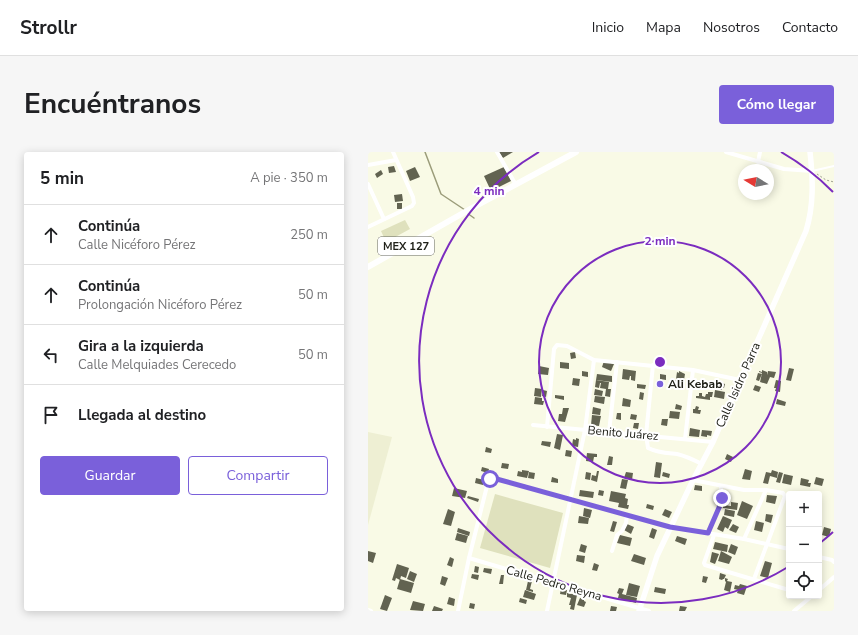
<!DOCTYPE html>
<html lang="es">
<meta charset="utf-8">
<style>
:root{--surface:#fff;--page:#f6f6f6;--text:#202124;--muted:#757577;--line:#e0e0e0;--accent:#7a60da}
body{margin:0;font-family:"Nunito Sans",sans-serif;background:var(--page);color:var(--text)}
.controls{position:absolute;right:12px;bottom:12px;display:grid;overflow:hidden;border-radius:4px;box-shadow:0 2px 10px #0003}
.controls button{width:36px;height:36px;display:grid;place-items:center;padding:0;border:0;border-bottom:1px solid var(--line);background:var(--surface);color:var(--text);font:20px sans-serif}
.compass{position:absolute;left:370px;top:12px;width:36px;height:36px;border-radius:50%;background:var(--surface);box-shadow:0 2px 10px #0003;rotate:280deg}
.stop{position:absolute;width:12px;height:12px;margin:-9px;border:3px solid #7a60da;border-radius:50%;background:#fff}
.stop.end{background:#7a60da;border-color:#fff;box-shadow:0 1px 4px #0008}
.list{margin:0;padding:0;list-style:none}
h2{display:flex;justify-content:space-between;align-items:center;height:52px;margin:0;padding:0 16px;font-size:17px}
h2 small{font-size:13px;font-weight:400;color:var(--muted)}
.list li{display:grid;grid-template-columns:26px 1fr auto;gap:12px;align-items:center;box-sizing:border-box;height:60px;padding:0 16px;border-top:1px solid var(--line)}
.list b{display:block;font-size:15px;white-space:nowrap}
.list p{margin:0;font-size:13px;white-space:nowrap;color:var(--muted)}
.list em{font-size:13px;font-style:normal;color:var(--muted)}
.actions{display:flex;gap:8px;padding:12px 16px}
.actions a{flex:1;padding:9px 0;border:1px solid var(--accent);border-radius:4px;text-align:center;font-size:14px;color:var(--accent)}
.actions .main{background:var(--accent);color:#fff}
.icon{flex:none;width:22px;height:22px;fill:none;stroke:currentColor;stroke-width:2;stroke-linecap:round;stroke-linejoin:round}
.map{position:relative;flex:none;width:466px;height:459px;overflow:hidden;border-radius:4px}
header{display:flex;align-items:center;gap:24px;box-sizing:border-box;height:56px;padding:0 20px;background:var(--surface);border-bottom:1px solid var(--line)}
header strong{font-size:19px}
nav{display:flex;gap:22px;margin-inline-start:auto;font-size:14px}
.intro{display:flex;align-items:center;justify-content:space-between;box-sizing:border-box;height:96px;padding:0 24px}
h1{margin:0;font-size:28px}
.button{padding:10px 18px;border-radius:4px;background:var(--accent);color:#fff;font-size:14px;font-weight:700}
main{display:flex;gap:24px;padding:0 24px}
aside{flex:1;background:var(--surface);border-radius:4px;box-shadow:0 2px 10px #0003}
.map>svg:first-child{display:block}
</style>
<header>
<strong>Strollr</strong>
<nav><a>Inicio</a><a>Mapa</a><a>Nosotros</a><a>Contacto</a></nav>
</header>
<div class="intro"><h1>Encuéntranos</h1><a class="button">Cómo llegar</a></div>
<main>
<aside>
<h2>5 min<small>A pie · 350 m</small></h2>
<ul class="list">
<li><svg class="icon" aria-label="ahead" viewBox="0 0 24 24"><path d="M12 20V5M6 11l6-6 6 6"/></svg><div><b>Continúa</b><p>Calle Nicéforo Pérez</p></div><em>250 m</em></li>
<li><svg class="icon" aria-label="ahead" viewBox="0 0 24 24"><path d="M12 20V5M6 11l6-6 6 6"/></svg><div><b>Continúa</b><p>Prolongación Nicéforo Pérez</p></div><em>50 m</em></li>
<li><svg class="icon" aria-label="left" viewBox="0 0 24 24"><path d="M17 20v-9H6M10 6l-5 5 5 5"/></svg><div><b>Gira a la izquierda</b><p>Calle Melquiades Cerecedo</p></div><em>50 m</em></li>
<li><svg class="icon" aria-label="arrive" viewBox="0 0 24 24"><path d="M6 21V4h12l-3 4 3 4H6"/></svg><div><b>Llegada al destino</b></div></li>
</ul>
<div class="actions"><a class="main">Guardar</a><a>Compartir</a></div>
</aside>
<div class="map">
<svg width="466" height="459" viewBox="0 0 466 459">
<rect width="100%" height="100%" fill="#f9fae6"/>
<polygon fill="#eeefd3" points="0,280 24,285 0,373"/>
<g fill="#dfe1bd">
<polygon points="37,68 42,77 18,90 13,79"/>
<polygon points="127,342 195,361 182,416 112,396"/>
</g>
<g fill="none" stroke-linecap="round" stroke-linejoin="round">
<g stroke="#9b9c7a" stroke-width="1.5">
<polyline points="57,0 73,42 97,58"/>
<polyline points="99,61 106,66"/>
</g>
</g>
<g fill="#626351">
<polygon points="131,0 145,0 135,6"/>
<polygon points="26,14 28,20 21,21 20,15"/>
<polygon points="47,15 52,25 42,29 38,19"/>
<polygon points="136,15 143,29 123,39 116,24"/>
<polygon points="13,18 15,22 9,26 7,22"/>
<polygon points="34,42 35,49 27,50 26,43"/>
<rect x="29" y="51" width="5" height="6"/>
<polygon points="207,200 208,206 203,207 202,201"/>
<polygon points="236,209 246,212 243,219 234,215"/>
<polygon points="192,210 201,211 201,217 192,216"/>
<polygon points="171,214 181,216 180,223 170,222"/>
<polygon points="421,216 426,217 423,229 418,228"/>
<polygon points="255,217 268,219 267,229 263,228 263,224 262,224 261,228 254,227"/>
<polygon points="394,218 399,220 399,223 400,219 408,220 406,226 402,225 399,232 392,230 394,221 391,220 391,219 394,220"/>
<polygon points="214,219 220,220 220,225 214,224"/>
<polygon points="311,219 317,222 316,228 308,227 309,220 311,221"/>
<polygon points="390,221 394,222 391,229 388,228"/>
<polygon points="229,222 244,224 244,230 228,228"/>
<polygon points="292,222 298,223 298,228 292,227"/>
<polygon points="205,226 212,227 211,234 204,233"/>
<polygon points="228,228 241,230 240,237 243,237 242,245 237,244 238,237 232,236 233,231 232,231 231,236 227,235"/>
<polygon points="306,228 310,229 309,236 305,236"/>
<polygon points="408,228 413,229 412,240 407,239 408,236 406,236"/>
<polygon points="351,230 357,232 356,236 354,236 354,238 350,238"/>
<polygon points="269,232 278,233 277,237 269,236"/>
<polygon points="387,233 393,235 391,240 385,238"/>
<polygon points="167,236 174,237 173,245 166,244"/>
<polygon points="227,237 235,239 234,244 226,243"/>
<polygon points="175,238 179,239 178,245 174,244"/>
<polygon points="347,238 357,240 356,247 346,245"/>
<polygon points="272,240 276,241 275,248 271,247"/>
<polygon points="340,240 345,240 344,245 342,245 342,248 328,246 328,244 331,244 331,241 334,241 334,244 337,245 338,242 340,242"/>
<polygon points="187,243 196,244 196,248 187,246"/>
<polygon points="227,244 237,245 236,252 226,250"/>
<polygon points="167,245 174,246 174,249 176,249 175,253 166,252"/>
<polygon points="255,246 263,248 262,255 254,254"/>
<polygon points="409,247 418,250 417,254 408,252"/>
<polygon points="308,252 314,254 313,258 307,257"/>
<polygon points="328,254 331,255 330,258 333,258 332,262 325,261 325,257 327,257"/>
<polygon points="225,255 233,257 232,263 224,262"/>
<polygon points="195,256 201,256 197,270 190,269 191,262 194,262"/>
<polygon points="302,259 312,260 311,267 301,266"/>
<polygon points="249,261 253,261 253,268 248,267"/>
<polygon points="263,262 269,263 268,268 262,267"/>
<polygon points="224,263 233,264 231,274 223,273"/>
<polygon points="294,267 300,267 299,274 293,273"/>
<polygon points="266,271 271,271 270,277 265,276"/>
<polygon points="322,276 332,278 331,285 321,284"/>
<polygon points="334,278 344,279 343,284 339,283 339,285 333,284"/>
<polygon points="189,282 195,283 192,298 186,296"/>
<polygon points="208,286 211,287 210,295 204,294 205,287 208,288"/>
<polygon points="174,289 183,290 182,295 173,293"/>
<polygon points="118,295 124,297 123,301 117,300"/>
<polygon points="198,298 204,299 203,305 197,304"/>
<polygon points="219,301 229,302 229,305 226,305 225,310 218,309"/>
<polygon points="359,302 365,305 363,310 357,307"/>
<polygon points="241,304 245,305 244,313 239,313"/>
<polygon points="288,310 294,311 292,326 286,325"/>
<polygon points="134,311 141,312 140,317 133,316"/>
<polygon points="114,315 121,317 120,321 113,319"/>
<polygon points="377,317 384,319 382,328 374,327"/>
<polygon points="154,318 161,319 159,326 149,324 150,319 154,320"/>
<polygon points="404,318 410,320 409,326 402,324 400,332 395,331 398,320 403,321"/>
<polygon points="229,319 231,319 229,330 223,328 224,323 228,324"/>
<polygon points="161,320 167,321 166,327 160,326"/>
<polygon points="218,320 223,321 222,328 217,327"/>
<polygon points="258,320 265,321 264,328 256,326"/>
<polygon points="295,320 302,322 301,326 294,324"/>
<polygon points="411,320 415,321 412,331 408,330"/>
<polygon points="416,322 425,324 423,333 414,331"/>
<polygon points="184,325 190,327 190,331 183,330"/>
<polygon points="448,325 456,327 454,334 446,332"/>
<polygon points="108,326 116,328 115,333 107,331"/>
<polygon points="433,326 441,328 440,331 443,331 442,335 432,333"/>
<polygon points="254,327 260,328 258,337 252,336"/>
<polygon points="327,333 334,334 334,339 326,338"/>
<polygon points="86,336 99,339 97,346 84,344"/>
<polygon points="212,338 226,340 225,346 211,344"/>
<polygon points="231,338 236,339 235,344 230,343"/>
<polygon points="243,339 258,342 257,346 260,347 259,353 261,353 260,357 250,355 251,351 241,349"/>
<polygon points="399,343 409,344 407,352 398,350"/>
<polygon points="100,344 111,347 110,350 99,346"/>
<polygon points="374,349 385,354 379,367 369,363"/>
<polygon points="363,350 370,351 369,358 355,356 355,353 363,354"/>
<polygon points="279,352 286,354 285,358 278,356"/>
<polygon points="216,356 224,358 222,366 215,364"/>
<polygon points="80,357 87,360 83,374 75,372"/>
<polygon points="297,357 304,360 301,366 294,363"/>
<polygon points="357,357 367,359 366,365 356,363"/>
<polygon points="398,362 405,363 403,371 397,369"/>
<polygon points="211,364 221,366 220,372 210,371"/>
<polygon points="355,364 364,368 360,377 357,375 355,380 349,377"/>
<polygon points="245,369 249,370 246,380 242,379"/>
<polygon points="388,369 396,371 394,380 386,378"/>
<polygon points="259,372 266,375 263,382 256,378"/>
<polygon points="365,372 371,375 368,381 361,378"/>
<polygon points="456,375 463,377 461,385 454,383"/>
<polygon points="90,376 102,380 101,384 89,380"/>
<polygon points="284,376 289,378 286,387 281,385"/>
<polygon points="89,381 100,384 98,391 87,388"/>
<polygon points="252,383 264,386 262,394 249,391"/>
<polygon points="309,384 319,387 317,393 307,389"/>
<polygon points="347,390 360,393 359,400 345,397"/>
<polygon points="213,392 219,394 217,401 211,399"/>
<polygon points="363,392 370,395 367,403 360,400"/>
<polygon points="0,399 8,401 5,411 0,409"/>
<polygon points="353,399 364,405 361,412 350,409"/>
<polygon points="344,400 351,402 347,412 342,410"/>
<polygon points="266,402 278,406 276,413 263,409"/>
<polygon points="209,403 217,404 216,411 208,409"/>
<polygon points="82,405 86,407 84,415 79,413"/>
<polygon points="397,409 404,411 400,426 392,424"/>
<polygon points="226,411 231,413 229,419 224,418"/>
<polygon points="29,412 41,416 38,426 33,424 32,428 28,426 27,429 24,428"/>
<polygon points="107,414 111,415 110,421 106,420"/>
<polygon points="116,416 124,417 123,422 115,420"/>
<polygon points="42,419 49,422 46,430 39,427"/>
<polygon points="352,421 358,423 356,427 355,427 354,428 351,427"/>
<polygon points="104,422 111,423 110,428 103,426"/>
<polygon points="133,423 136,423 135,432 131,432"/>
<polygon points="74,424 80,426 77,434 72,432"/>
<polygon points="335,424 340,425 338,431 334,430"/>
<polygon points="357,426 360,427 359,429 364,430 362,440 356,438 358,430 357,429"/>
<polygon points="32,427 46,431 43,441 29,437"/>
<polygon points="160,429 164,429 162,437 165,438 165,440 158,438"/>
<polygon points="261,431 272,434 269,445 258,443"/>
<polygon points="372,432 379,434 376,443 369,441 370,438 366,437 367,433 371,434"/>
<polygon points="287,435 298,437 297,442 286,440"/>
<polygon points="251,436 256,437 254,442 269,446 268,451 250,446 251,442 249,441"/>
<polygon points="193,437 199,438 198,443 192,442"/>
<polygon points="157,438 168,442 166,448 155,445"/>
<polygon points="199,441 209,443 206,458 202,457 203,453 201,453 203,446 199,445"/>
<polygon points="17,443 24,446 19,459 12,457"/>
<polygon points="81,445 87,447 86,454 79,452"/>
<polygon points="152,446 159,448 158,452 151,450"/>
<polygon points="212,446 216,447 216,449 218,450 216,455 209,453"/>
<polygon points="45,449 57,452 55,459 42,458"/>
<polygon points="102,451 107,452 106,457 101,456"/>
<polygon points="66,454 75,457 74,459 64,459"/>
<polygon points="243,454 249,455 248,459 242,459"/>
<polygon points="312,454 319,455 317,459 311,459"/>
</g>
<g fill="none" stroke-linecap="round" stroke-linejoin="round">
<polyline stroke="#9fa091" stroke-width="1" stroke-dasharray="2 2" stroke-linecap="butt" points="449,22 458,28 466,30"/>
<polyline stroke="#fff" stroke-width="2" points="444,19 466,14"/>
<g stroke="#fff" stroke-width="4">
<polyline points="129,0 148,33"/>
<polyline points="358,0 416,17 444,19"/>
<polyline points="390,10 392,0"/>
<polyline points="0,13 28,8"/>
<polyline points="0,32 16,67"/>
<polyline points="0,75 44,54 46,51 45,45 25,0"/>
<path d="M285 213 278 283 280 296C290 301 299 301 309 302 318 304 326 308 334 312"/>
<polyline points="165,273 345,290"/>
<polyline points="179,275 186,197 189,193 199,194 226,208 325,218 372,228"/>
<polyline points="241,280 249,210"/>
<polyline points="317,287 325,218"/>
<polyline points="325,328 376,338 398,338 415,341 417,344 386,427"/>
<polyline points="340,381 353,351 353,334"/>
<polyline points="346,383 336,411 337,413 421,438"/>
<polyline points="376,387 398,338"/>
<polyline points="244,399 249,383 254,379 258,371 259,363"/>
<polyline points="451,405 464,408 466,410"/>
<polyline points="101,406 281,459"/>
<polyline points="451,438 466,425"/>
<polyline points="0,458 3,459"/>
<polyline points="90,459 101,406 120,330 125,326 302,375 376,387 421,397"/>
<polyline points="179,459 217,278 226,208"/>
<polyline points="426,459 444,444"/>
</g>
<path stroke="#fff" stroke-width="5.5" d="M271 459 289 404 325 328 345 290 438 79C446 53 445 27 442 0"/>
<polyline stroke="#fff" stroke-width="6" points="0,115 104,56 208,0"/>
</g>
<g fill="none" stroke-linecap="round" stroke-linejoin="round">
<polyline stroke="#7a60da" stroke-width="5" points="122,327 125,326 302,375 340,381 353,351 354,346"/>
</g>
<g fill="none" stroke="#7b2cbf" stroke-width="2">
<circle cx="292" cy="210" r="121"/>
<path d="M465 380A242 242 0 0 1 452 391M420 415A242 242 0 1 1 171 0M413 0A242 242 0 0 1 465 40"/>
</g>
<circle fill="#7a60da" stroke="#fff" stroke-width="1.5" cx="292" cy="232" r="4"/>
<g text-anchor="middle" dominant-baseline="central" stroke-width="4" stroke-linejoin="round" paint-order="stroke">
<rect fill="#fff" stroke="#63645e" stroke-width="1" x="10" y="85" width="56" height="18" rx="3"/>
<g font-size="11" font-weight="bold" fill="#202119">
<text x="38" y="94">MEX 127</text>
</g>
<g font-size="12" font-weight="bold" fill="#202119" stroke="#fff" text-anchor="start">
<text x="300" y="232">Ali Kebab</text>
</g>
<g font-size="12" fill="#202119" stroke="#fff">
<text transform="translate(370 233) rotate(-66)">Calle Isidro Parra</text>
<text transform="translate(255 281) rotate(5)">Benito Juárez</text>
<text transform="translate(186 431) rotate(16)">Calle Pedro Reyna</text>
</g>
</g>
<circle cx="292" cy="210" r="6" fill="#7b2cbf" stroke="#fff" stroke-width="2"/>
<g font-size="12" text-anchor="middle" font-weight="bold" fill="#7b2cbf" stroke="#fff" stroke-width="4" stroke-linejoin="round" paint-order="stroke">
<text x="121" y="43">4 min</text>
<text x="292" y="93">2 min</text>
</g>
</svg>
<div class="controls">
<button>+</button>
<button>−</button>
<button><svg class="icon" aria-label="locate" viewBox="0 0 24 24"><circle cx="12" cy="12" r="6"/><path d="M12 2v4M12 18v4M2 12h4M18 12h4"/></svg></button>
</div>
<svg class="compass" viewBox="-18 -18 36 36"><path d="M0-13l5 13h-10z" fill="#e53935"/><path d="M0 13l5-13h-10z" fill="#757577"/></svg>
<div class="stop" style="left:122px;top:327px"></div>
<div class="stop end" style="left:354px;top:346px"></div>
</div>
</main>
